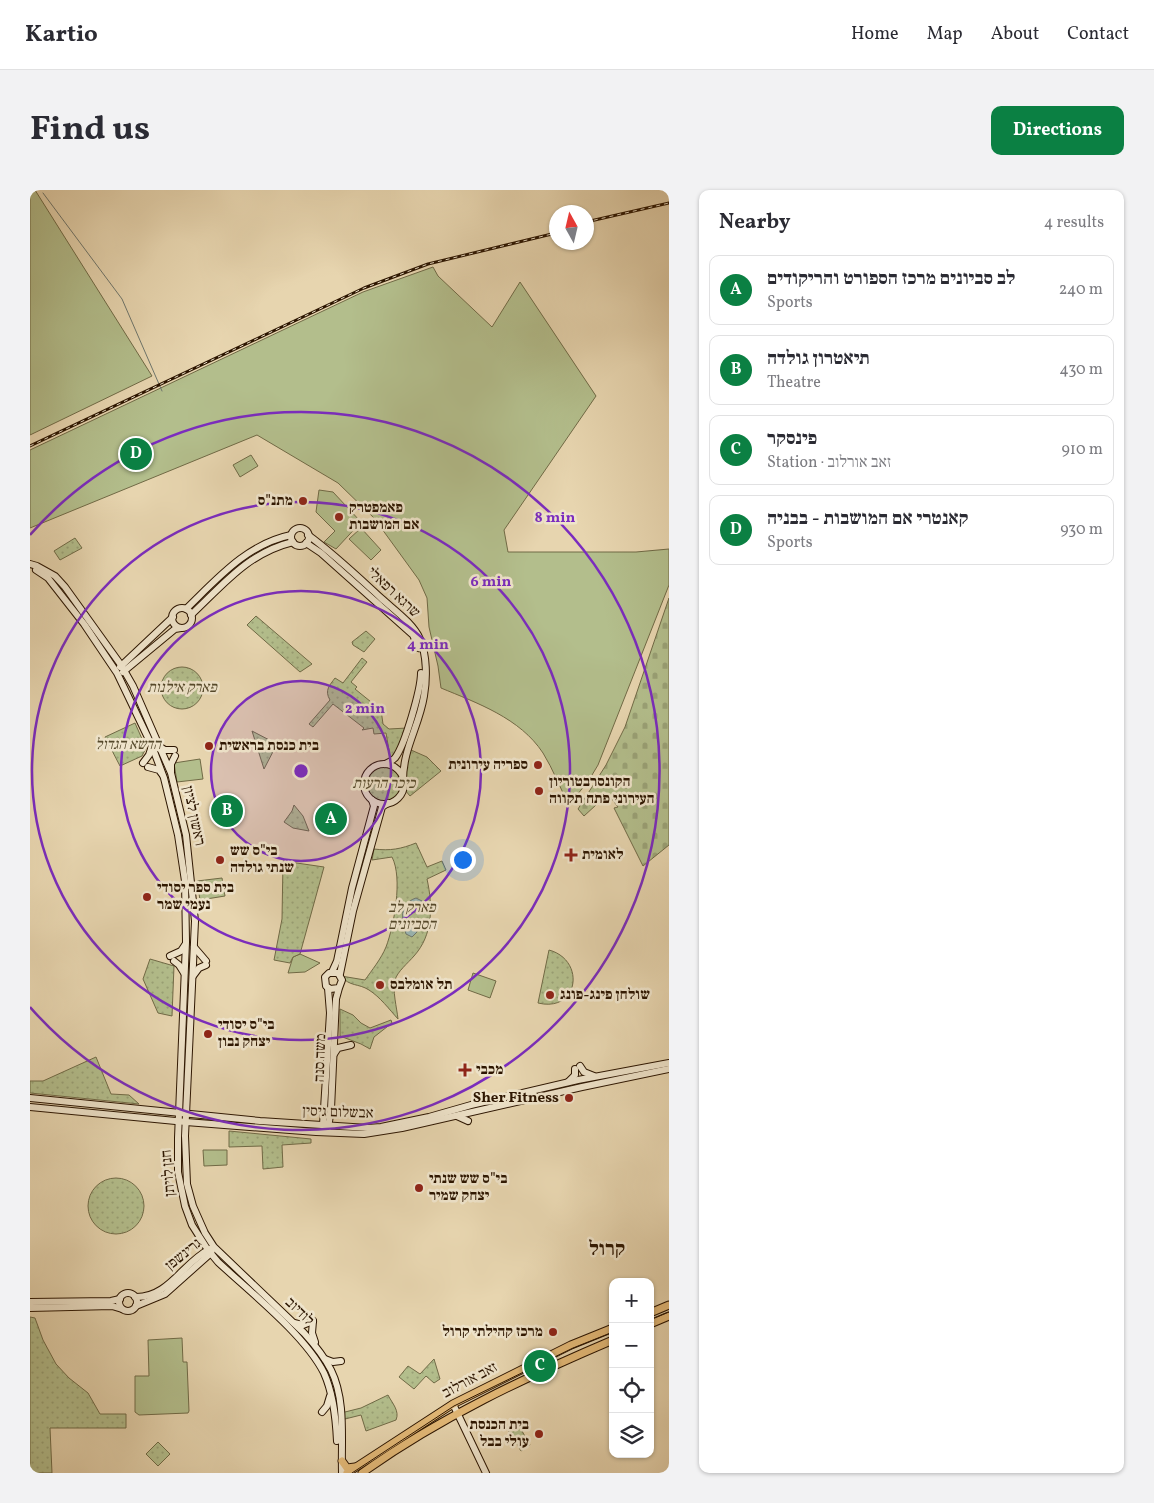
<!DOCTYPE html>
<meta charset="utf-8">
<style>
:root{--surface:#fff;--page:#f2f2f3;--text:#2b2b33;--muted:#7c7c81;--line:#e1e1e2;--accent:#0b8043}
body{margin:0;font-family:Vollkorn,"Frank Ruhl Libre",serif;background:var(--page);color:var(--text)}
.controls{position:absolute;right:15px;bottom:15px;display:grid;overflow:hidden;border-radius:10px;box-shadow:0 1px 4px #0004}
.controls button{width:45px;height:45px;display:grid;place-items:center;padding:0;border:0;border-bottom:1px solid var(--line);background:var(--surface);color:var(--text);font:25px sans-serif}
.compass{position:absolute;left:519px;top:15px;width:45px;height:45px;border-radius:50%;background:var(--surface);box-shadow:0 1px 4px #0004;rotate:352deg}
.you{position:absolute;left:432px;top:669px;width:18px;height:18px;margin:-12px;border:4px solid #fff;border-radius:50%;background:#1a73e8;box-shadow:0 0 0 8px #1a73e833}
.badge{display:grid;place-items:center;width:32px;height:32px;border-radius:50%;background:var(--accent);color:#fff;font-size:16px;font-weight:700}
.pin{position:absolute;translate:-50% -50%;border:2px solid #fff;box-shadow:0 1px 5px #0006}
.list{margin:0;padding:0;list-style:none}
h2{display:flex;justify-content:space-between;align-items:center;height:65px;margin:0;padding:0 20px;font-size:21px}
h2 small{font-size:16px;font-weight:400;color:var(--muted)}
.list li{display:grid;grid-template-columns:32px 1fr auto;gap:15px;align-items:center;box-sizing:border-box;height:70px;margin:0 10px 10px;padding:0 10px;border:1px solid var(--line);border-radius:10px}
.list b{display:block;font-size:19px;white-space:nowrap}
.list p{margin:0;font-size:16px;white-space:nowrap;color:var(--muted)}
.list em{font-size:16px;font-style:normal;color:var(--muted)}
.icon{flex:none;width:28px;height:28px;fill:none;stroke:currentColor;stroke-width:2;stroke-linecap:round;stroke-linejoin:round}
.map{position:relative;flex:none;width:639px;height:1283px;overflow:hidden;border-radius:10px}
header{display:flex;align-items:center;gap:30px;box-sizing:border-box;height:70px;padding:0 25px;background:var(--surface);border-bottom:1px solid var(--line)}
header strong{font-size:24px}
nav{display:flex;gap:28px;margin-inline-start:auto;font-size:18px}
.intro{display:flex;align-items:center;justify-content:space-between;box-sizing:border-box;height:120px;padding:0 30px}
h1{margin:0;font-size:35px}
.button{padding:12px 22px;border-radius:10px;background:var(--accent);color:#fff;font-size:18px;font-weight:700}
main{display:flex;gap:30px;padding:0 30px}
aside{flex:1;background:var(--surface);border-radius:10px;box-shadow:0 1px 4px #0004}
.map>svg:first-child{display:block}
</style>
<header>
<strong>Kartio</strong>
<nav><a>Home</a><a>Map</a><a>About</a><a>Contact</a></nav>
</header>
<div class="intro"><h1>Find us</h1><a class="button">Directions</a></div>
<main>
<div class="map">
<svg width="639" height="1283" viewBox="0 0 639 1283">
<defs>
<pattern id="cemetery-stones" width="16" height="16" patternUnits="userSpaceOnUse" patternTransform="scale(1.25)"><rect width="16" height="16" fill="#b3be8c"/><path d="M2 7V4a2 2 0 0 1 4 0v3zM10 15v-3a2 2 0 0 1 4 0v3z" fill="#9aa277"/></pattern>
<pattern id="park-dots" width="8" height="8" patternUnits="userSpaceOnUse" patternTransform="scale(1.25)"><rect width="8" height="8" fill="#b3be8c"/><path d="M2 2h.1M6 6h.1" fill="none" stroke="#9aa277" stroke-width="1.8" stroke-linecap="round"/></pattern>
<pattern id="water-ripples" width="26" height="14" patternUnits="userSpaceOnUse" patternTransform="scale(1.25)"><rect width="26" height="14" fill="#9ab6b5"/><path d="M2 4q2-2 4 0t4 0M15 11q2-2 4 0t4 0" fill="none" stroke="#7e9391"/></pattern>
</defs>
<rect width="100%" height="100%" fill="#e7d5af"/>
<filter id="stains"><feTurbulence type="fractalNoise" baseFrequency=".004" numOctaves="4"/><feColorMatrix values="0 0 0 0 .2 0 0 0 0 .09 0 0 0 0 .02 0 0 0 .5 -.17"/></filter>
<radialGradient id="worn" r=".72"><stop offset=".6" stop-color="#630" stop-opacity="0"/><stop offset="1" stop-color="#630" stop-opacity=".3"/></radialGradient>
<g fill="#b3be8c" stroke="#706a46">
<polygon points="0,0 5,0 122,186 0,245"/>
<path d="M403 77 408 86 462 137 490 92 566 206 474 340 478 362H606L639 359V395L568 575 559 590 539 615C530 598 523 579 513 563 490 528 447 513 411 498L408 476 399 437 397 408 389 390 344 328 308 293 227 245 0 338V260L333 102Z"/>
<polygon points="221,265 228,276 210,287 203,275"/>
<polygon points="289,300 303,302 331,332 306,359 294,352 305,341 286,322"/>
<polygon points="331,338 351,360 341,370 319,349"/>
<polygon points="170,569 173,589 147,592 144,573"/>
<polygon points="192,688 195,706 170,710 167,691"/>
<polygon points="270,764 290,773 275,782 258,783 263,767"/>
<polygon points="443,783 466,791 460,808 438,800"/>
<polygon points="173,960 197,960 197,975 174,976"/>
<polygon points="152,1148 153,1172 157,1172 159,1221 158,1223 109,1225 105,1222 105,1186 119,1186 118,1150"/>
</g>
<polygon fill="url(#cemetery-stones)" stroke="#706a46" points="639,408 639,655 613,676 584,618 588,617 578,604 554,626 548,619 576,575 595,537"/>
<g fill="url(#park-dots)" stroke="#706a46">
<polygon points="45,348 52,358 30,370 24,361"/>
<polygon points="226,426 282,474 270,482 217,435"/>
<polygon points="336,441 345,449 334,462 323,455 322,452"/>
<path d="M332 468 337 472 321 492 327 497 325 499 351 520 353 534 359 539 377 538 361 572 356 543 344 544 343 538 332 540 334 538 303 514 283 537 279 534 300 510C294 500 300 495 305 488L313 493Z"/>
<circle cx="152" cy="498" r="21"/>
<polygon points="105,533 116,558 112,566 90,576 75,547"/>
<polygon points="222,541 247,554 234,579"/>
<polygon points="381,560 397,567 411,581 380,606 375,600 376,575"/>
<circle cx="354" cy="594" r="17"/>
<polygon points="264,615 273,626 279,641 263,638 254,632 262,621"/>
<path d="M386 653 397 677 412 671 416 680 397 689C403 716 403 745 384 766 378 773 367 782 365 790 362 799 367 819 368 829 359 819 350 807 339 800 328 793 320 797 311 786L335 790C342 780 351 769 356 757 364 736 373 688 362 667L342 670 344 659C360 661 371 659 386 653Z"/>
<polygon points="253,671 294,677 270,764 263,767 260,773 244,770 252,729"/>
<path d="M519 760C556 770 549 823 508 813Z"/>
<polygon points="120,769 144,776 142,826 128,823 113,789"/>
<polygon points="310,819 323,825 331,833 340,838 361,830 362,833 344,847 340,859 331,854 310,846"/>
<polygon points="66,867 81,904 99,905 109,914 0,903 0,891 13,891"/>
<polygon points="199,941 281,949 281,953 252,955 253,977 233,979 232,956 199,957"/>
<circle cx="86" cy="1016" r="28"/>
<polygon points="0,1127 5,1128 13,1150 26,1174 39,1188 58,1203 70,1224 96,1224 96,1238 20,1238 22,1283 0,1283"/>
<polygon points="404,1169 410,1189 404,1193 396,1186 384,1199 369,1187 378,1176 390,1184"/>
<path d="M358 1205C362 1213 370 1221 366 1230L336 1241 331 1225 311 1230V1223L331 1218Z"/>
<polygon points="488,1234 500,1255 491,1261 478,1240"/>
<polygon points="128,1252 140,1264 128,1276 116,1264"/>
</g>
<path fill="url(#water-ripples)" stroke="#6e766d" d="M386 708 392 711 394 717 390 721 380 723 377 725V730C382 735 388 735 387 742L382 747 376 744C372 731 368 714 386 708Z"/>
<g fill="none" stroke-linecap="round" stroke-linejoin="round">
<polyline stroke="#6e766d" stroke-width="1" points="13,3 92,109 132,201"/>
<g stroke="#2c1500" stroke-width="8">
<g id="secondary">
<circle cx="270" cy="347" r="9"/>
<path d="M278 345C304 364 327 386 351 408 364 420 383 433 390 449 397 465 397 489 394 506 389 537 373 558 373 591"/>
<polyline points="276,353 291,363 383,445 389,458"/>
<path d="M0 374 7 376 25 386 35 397 91 475 103 496 141 583 156 645 165 731 155 946 157 994 163 1016 175 1043 184 1057 274 1143C284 1154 294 1166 301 1180 316 1210 311 1250 312 1283"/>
<path d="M6 380 18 388 54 434 87 483 122 556 134 588 148 645 155 691 156 752 148 948V982L155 1016 162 1035 178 1060 188 1072C220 1102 275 1145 294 1183 303 1203 306 1229 307 1251"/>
<circle cx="152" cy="428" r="10"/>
<path d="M156 419C187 389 217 354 261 345"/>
<path d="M161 425C194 394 218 363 263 352"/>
<polyline points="90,477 143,427"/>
<polyline points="93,482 145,439 151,438"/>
<polyline points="130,557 135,560 144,560"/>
<polyline points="113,573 119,565 122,556"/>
<path d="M355 574C359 572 362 571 365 568 375 555 391 499 391 483"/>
<circle cx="354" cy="594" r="20"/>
<polyline points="118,577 129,580 132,584"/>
<polyline points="141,582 141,574 145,566"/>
<polyline points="164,757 176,771"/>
<polyline points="140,766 151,761 155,755"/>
<polyline points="144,771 149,775 154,783"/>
<polyline points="302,782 307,771 322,698 344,616 342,610"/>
<polyline points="310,784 323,721 352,617 358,613"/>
<polyline points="163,786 169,778 176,775"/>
<polyline points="304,864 308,858 321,855"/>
<polyline points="550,876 554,882 564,886"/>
<polyline points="538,892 545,885 545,879"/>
<polyline points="0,908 230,931 338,938 351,937 399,927 441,915 548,890 639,873"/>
<polyline points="0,917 156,932 286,942 334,944 372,938 552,897 639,879"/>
<polyline points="427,926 438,931"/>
<polyline points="294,938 293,935 300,823 298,798"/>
<polyline points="298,938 301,919 306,809 309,798 312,790 308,783 299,783 295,787 296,796 300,799 309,798"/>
<circle cx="98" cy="1112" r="9"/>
<path d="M105 1107C139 1108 153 1072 180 1059"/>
<polyline points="0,1112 81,1111 90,1109"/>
<polyline points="106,1116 135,1104 181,1063 182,1060"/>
<polyline points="0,1118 82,1116 92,1119"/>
<polyline points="283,1131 282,1143 285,1152"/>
<polyline points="264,1133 273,1135 283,1131"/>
<polyline points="295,1169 303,1172 311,1171"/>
<polyline points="423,1214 456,1283"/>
<polyline points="292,1222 297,1216 300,1206"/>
</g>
</g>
<g stroke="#2c1500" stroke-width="9">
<g id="primary">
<polyline points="620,1123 639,1115"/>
<polyline points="620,1134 639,1126"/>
<polyline points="312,1271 317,1278 325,1277"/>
<polyline points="317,1283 423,1214 541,1155 583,1138"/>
<path d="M332 1283C409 1228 496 1187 583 1150"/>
</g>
</g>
<use href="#secondary" stroke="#efe4cb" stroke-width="6"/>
<use href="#primary" stroke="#e4ba78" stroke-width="7"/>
<g stroke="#2c1500" stroke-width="1">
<polyline points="620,1130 639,1122"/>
<polyline points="322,1283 424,1216 543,1158 583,1142"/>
</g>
<g stroke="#2c1500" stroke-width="3">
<g id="rail">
<polyline points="556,32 639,13"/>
<polyline points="0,256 334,98 398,74 526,43"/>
</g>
</g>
<use href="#rail" stroke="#efe4cb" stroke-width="1" stroke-dasharray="4" stroke-linecap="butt"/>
</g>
<circle cx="271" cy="581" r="90" fill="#7b2cbf" fill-opacity=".12"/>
<g fill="none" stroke="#7b2cbf" stroke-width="2.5">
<circle cx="271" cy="581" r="90"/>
<circle cx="271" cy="581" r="180"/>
<circle cx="271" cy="581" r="269"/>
<path d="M0 345A359 359 0 1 1 0 817"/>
</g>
<g fill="#8f2418" stroke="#efe4cb" stroke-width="2">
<circle cx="273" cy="311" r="5"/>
<circle cx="309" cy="327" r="5"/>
<circle cx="179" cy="556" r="5"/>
<circle cx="508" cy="575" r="5"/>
<circle cx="509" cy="601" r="5"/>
<path d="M538.5 657.5h5v5h5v5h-5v5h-5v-5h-5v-5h5z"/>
<circle cx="190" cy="670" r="5"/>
<circle cx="117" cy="707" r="5"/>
<circle cx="350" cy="795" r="5"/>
<circle cx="520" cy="805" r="5"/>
<circle cx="178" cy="844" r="5"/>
<path d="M432.5 872.5h5v5h5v5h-5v5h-5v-5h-5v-5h5z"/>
<circle cx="539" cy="908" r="5"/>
<circle cx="389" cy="998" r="5"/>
<circle cx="523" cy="1142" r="5"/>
<circle cx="509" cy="1244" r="5"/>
</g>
<g text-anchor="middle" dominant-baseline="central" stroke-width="5" stroke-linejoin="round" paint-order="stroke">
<g font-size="15" font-weight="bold" fill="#2c1500" stroke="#efe4cb" text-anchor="start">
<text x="263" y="311" text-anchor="end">מתנ"ס</text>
<text x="319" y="318">פאמפטרק<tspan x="319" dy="17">אם המושבות</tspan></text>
<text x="189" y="556">בית כנסת בראשית</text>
<text x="498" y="575" text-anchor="end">ספריה עירונית</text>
<text x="519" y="592">הקונסרבטוריון<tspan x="519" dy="17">העירוני פתח תקווה</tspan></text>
<text x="200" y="661">בי"ס שש<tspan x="200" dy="17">שנתי גולדה</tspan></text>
<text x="552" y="665">לאומית</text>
<text x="127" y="698">בית ספר יסודי<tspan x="127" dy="17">נעמי שמר</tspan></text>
<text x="360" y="795">תל אומלבס</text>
<text x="530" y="805">שולחן פינג-פונג</text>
<text x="188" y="835">בי"ס יסודי<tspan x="188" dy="17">יצחק נבון</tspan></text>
<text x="446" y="880">מכבי</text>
<text x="529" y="908" text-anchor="end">Sher Fitness</text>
<text x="399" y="989">בי"ס שש שנתי<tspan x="399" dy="17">יצחק שמיר</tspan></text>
<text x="513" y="1142" text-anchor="end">מרכז קהילתי קרול</text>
<text x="499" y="1235" text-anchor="end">בית הכנסת<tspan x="499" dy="17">עולי בבל</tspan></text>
</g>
<g font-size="15" fill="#2c1500" stroke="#efe4cb">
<text transform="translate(363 403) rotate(43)">שרגא רפאלי</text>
<text transform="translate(163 626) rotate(78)">ראשון לציון</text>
<text transform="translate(291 868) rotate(-88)">משה סנה</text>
<text transform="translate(308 923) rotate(2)">אבשלום גיסין</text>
<text transform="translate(139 983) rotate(-95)">חנן לויתן</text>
<text transform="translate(154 1065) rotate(-39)">גרינשפן</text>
<text transform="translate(269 1122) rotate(44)">לודיוב</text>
<text transform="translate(440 1191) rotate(-28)">זאב אורלוב</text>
</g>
<g font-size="15" font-style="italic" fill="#54482a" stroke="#efe4cb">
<text x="152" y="498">פארק אילנות</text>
<text x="98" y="555">הדשא הגדול</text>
<text x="354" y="594">כיכר הרעות</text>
<text x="382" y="718">פארק לב<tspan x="382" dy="17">הסביונים</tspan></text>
</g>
<g font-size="20" font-weight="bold" fill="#2c1500" stroke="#efe4cb">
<text x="577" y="1060">קרול</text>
</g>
</g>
<circle cx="271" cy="581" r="8" fill="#7b2cbf" stroke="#efe4cb" stroke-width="2.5"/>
<g font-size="15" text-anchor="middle" font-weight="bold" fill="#7b2cbf" stroke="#efe4cb" stroke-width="5" stroke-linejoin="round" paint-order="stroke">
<text x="525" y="332">8 min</text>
<text x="461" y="396">6 min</text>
<text x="398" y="459">4 min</text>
<text x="335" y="523">2 min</text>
</g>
<rect width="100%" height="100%" filter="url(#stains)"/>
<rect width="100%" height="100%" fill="url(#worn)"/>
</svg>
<div class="controls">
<button>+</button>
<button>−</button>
<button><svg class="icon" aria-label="locate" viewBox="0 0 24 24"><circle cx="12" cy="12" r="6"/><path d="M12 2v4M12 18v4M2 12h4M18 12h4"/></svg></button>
<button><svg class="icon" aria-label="layers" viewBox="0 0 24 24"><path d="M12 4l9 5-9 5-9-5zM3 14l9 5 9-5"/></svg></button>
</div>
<svg class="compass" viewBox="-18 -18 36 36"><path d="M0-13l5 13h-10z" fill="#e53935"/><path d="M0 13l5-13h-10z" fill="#7c7c81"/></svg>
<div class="you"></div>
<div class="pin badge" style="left:301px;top:629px">A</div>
<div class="pin badge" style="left:197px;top:621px">B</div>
<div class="pin badge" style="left:510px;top:1176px">C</div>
<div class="pin badge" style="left:106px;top:264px">D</div>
</div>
<aside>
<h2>Nearby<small>4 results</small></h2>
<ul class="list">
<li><span class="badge">A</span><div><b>לב סביונים מרכז הספורט והריקודים</b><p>Sports</p></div><em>240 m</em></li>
<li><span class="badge">B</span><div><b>תיאטרון גולדה</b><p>Theatre</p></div><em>430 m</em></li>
<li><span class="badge">C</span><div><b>פינסקר</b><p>Station · זאב אורלוב</p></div><em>910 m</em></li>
<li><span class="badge">D</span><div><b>קאנטרי אם המושבות - בבניה</b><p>Sports</p></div><em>930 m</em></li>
</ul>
</aside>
</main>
